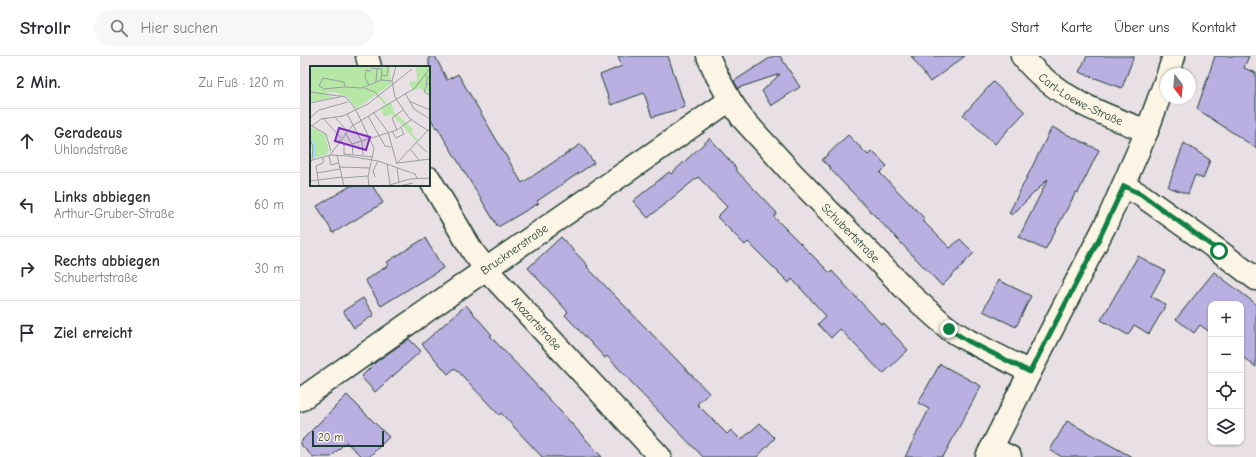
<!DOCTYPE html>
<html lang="de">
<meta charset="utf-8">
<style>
:root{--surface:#fff;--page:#f7f7f7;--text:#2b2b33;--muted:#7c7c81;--line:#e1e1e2}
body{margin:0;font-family:"Comic Neue",sans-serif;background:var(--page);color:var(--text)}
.controls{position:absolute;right:12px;bottom:12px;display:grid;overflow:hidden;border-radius:8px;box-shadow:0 1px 3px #0004}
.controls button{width:36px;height:36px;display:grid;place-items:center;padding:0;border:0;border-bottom:1px solid var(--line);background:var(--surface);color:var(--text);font:20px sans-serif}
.compass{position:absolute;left:860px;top:12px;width:36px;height:36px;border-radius:50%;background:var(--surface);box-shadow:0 1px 3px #0004;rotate:164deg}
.scale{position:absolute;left:12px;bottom:10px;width:72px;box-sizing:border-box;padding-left:4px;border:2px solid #1f3d34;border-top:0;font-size:11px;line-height:14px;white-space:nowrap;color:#1f3d34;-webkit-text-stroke:3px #fcf5e5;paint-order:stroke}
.stop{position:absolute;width:12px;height:12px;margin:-9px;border:3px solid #0b8043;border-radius:50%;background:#fff}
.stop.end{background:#0b8043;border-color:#fff;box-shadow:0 1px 4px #0008}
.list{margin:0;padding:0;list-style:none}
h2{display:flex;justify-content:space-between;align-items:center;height:52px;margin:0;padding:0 16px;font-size:17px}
h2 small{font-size:13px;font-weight:400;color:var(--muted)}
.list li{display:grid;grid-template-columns:26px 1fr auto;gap:12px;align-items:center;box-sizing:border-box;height:64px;padding:0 16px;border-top:1px solid var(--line)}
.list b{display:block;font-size:15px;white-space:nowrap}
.list p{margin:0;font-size:13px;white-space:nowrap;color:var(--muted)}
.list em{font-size:13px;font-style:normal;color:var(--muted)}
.icon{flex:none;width:22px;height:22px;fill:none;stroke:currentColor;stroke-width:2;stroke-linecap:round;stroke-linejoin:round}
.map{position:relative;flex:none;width:956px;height:401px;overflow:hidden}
header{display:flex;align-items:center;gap:24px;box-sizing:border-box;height:56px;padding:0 20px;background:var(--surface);border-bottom:1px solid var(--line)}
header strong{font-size:19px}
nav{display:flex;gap:22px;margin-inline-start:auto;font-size:14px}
.search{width:280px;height:36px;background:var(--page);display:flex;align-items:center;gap:10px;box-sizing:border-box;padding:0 14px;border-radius:22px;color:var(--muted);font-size:15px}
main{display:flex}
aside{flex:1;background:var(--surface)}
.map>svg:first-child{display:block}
</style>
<header>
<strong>Strollr</strong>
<div class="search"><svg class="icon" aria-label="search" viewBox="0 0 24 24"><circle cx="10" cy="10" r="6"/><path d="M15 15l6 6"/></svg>Hier suchen</div>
<nav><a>Start</a><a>Karte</a><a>Über uns</a><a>Kontakt</a></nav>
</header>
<main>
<aside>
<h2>2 Min.<small>Zu Fuß · 120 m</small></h2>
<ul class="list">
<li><svg class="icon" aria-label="ahead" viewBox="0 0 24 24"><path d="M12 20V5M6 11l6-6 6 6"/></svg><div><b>Geradeaus</b><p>Uhlandstraße</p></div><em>30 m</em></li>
<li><svg class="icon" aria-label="left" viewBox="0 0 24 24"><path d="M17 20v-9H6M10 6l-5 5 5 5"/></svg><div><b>Links abbiegen</b><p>Arthur-Gruber-Straße</p></div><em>60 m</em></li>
<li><svg class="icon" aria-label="right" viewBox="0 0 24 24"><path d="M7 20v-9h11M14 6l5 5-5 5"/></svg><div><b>Rechts abbiegen</b><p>Schubertstraße</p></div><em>30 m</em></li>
<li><svg class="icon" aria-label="arrive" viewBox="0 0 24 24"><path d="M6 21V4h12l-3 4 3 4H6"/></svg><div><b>Ziel erreicht</b></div></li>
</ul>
</aside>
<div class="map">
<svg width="956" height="401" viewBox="0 0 956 401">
<rect width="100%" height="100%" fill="#e8e0e4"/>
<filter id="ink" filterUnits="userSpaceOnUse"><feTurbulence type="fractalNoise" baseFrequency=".025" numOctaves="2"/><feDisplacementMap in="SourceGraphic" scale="8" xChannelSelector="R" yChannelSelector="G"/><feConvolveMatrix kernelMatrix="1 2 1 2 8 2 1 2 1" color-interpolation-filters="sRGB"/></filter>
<g filter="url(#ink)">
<g fill="#b9afe0" stroke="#1f3d34">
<polygon points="129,0 135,0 147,24 158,18 222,127 281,88 294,107 237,145 239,147 198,171 137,71 136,72 129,59"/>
<polygon points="318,0 368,0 385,51 352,61 344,37 311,49 300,19 322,10"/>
<polygon points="473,0 480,0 500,31 471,50 462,35 480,18 438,32 434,25"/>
<polygon points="611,0 665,0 630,26"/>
<polygon points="787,0 834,0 822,32 779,16"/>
<polygon points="915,0 949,0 944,12 956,17 956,92 897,53"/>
<polygon points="693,26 725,56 695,88 663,59"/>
<polygon points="752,71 799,94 778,137 776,136 745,194 719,181 748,123 712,159 709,157"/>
<polygon points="548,79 568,99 572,95 587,110 580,117 624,162 622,164 650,192 660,183 674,197 642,230 530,113 531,112 522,104"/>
<polygon points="410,82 436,112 435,113 477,157 474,161 530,217 532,215 581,268 583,267 608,294 583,318 540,273 531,282 518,268 526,260 492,223 489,227 448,186 445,189 417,161 427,151 398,121 348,162 333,145 369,116 371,118"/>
<polygon points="884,87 910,104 903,123 895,119 888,138 868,131"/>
<polygon points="52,129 72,129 83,147 33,177 17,150"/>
<polygon points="261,181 288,210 287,211 409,337 397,348 427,378 431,374 441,384 460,367 475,382 457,401 403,401 333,329 334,329 307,300 305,302 265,259 268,256 228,212"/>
<polygon points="125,182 143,212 81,250 65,224 89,209 87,206"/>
<polygon points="838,200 865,215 851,240 866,249 849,278 834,269 828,279 801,264"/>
<polygon points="914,216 956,248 956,311 941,300 941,248 911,248 911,277 900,269 894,277 876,263"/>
<polygon points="698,224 731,240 716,271 683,255"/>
<polygon points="63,242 74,259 54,272 43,255"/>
<polygon points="166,249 192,279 190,280 240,333 302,401 242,401 201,357 199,359 155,312 148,318 122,288"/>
<polygon points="109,283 121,295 75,336 61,321 77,305"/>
<polygon points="640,308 681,330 643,401 605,401 629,353 618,347"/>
<polygon points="47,339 89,381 69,401 62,401 46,386 31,401 13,401 0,388 0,386"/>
<polygon points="767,365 794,380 832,401 762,401 750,394"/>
</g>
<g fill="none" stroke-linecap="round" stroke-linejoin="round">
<g stroke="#1f3d34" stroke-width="25">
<g id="minor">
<polyline points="67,0 70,11"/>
<path id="s1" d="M408 0 417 20 430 44 442 62 492 117 613 241 649 273 669 285 730 316"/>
<path id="s2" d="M722 0C755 41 799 57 847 75"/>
<path id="s3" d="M129 122 173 196 186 213 360 401"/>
<polyline points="824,130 841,139 919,195 956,223"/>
<path id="s4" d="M0 344 186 213 430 44"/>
<polyline points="692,392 710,401"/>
</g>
</g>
<g stroke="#1f3d34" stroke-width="25">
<g id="tertiary">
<polyline points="868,18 874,0"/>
<polyline points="687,401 730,316 807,166 847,75 866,23"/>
</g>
</g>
<use href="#minor" stroke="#fcf5e5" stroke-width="22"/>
<use href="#tertiary" stroke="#fcf5e5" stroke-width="22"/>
</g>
</g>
<g fill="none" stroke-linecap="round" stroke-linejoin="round" filter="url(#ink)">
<polyline stroke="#0b8043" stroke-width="5" points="649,273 668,285 730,316 798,185 824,130 841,138 919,195"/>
</g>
<g text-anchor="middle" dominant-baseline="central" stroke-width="3.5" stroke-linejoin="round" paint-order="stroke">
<g font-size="12" fill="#1f3d34" stroke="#fcf5e5">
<text stroke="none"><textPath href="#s2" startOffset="74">Carl-Loewe-Straße</textPath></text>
<text stroke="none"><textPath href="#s1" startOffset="229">Schubertstraße</textPath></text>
<text stroke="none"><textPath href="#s4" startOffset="262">Brucknerstraße</textPath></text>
<text stroke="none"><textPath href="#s3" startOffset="182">Mozartstraße</textPath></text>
</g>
</g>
<g transform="translate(10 10)">
<rect width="120" height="120" fill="#e8e0e4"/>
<path d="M0 0H80L81 18 46 43 37 30H29V27L17 26V29L25 32 0 36V27L4 28 0 26ZM106 0H120V28L109 22 103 25 99 16 107 15ZM71 30 77 38 81 36 84 46 103 63 101 66 108 74 107 76 82 48 74 51 71 42 75 39 69 32ZM3 62 15 68 19 85 16 89 3 92 0 65Z" fill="#b7e7a6"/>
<path fill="none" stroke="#99dafb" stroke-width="2" d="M0 73 5 80 4 92"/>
<path fill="none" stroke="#989f9e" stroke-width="1" d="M86 0 82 15 85 31 99 52 120 66M61 2 72 3 71 14M72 9 77 10 78 1M115 9 118 11 116 18H120M66 16 67 2M117 18 114 26 120 29M59 19 55 12 56 4 61 5M13 22 9 20 13 12 34 16 35 21M54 22 65 26 69 31M13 23 34 21 52 22 71 14 82 15M0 26 36 31 46 44 64 82 58 111 59 120M95 27 104 43 120 53M99 35 120 44M0 37 30 31M63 46 78 66 87 98M37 48 43 59M58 50 75 80 81 81M25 51 37 65M0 52 9 44 38 36M13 52 31 72M0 59 16 68 21 85M43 59 52 76 53 89M2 60 11 53 33 50 58 38 102 3M87 64 82 52 93 44M82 65 86 72 94 68 91 62M35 67 42 78 43 88M29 73 34 79V89M0 75 3 80 2 93M107 77 117 86M42 78 87 64 101 54M101 84 109 94M34 88 63 91M20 89 42 60 105 22 120 2M27 89 34 120M19 90 21 99 28 97M0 97 2 94 21 89 38 90 68 95 105 108 107 112M87 97 120 62M88 97 120 93M77 98 80 118M29 101 60 102M87 102 89 116M7 107 30 103M65 111 63 105 68 95M32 112 58 110M0 115 32 111M9 120 6 100 13 97V92M76 120 100 113 120 112M89 120 103 117"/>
<path fill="#7b2cbf" fill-opacity="0.15" stroke="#7b2cbf" stroke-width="2" d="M29 62 60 71 56 84 25 75Z"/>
<rect width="120" height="120" fill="none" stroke="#1f3d34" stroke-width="2"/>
</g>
</svg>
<div class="controls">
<button>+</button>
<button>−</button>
<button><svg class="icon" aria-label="locate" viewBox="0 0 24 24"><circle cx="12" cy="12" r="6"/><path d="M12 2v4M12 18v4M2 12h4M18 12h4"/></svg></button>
<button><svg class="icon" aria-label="layers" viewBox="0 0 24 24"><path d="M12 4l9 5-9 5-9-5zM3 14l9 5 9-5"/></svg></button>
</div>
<svg class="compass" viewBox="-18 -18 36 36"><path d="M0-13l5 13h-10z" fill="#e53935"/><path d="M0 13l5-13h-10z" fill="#7c7c81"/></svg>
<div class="scale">20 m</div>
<div class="stop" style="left:919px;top:195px"></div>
<div class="stop end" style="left:649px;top:273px"></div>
</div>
</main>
